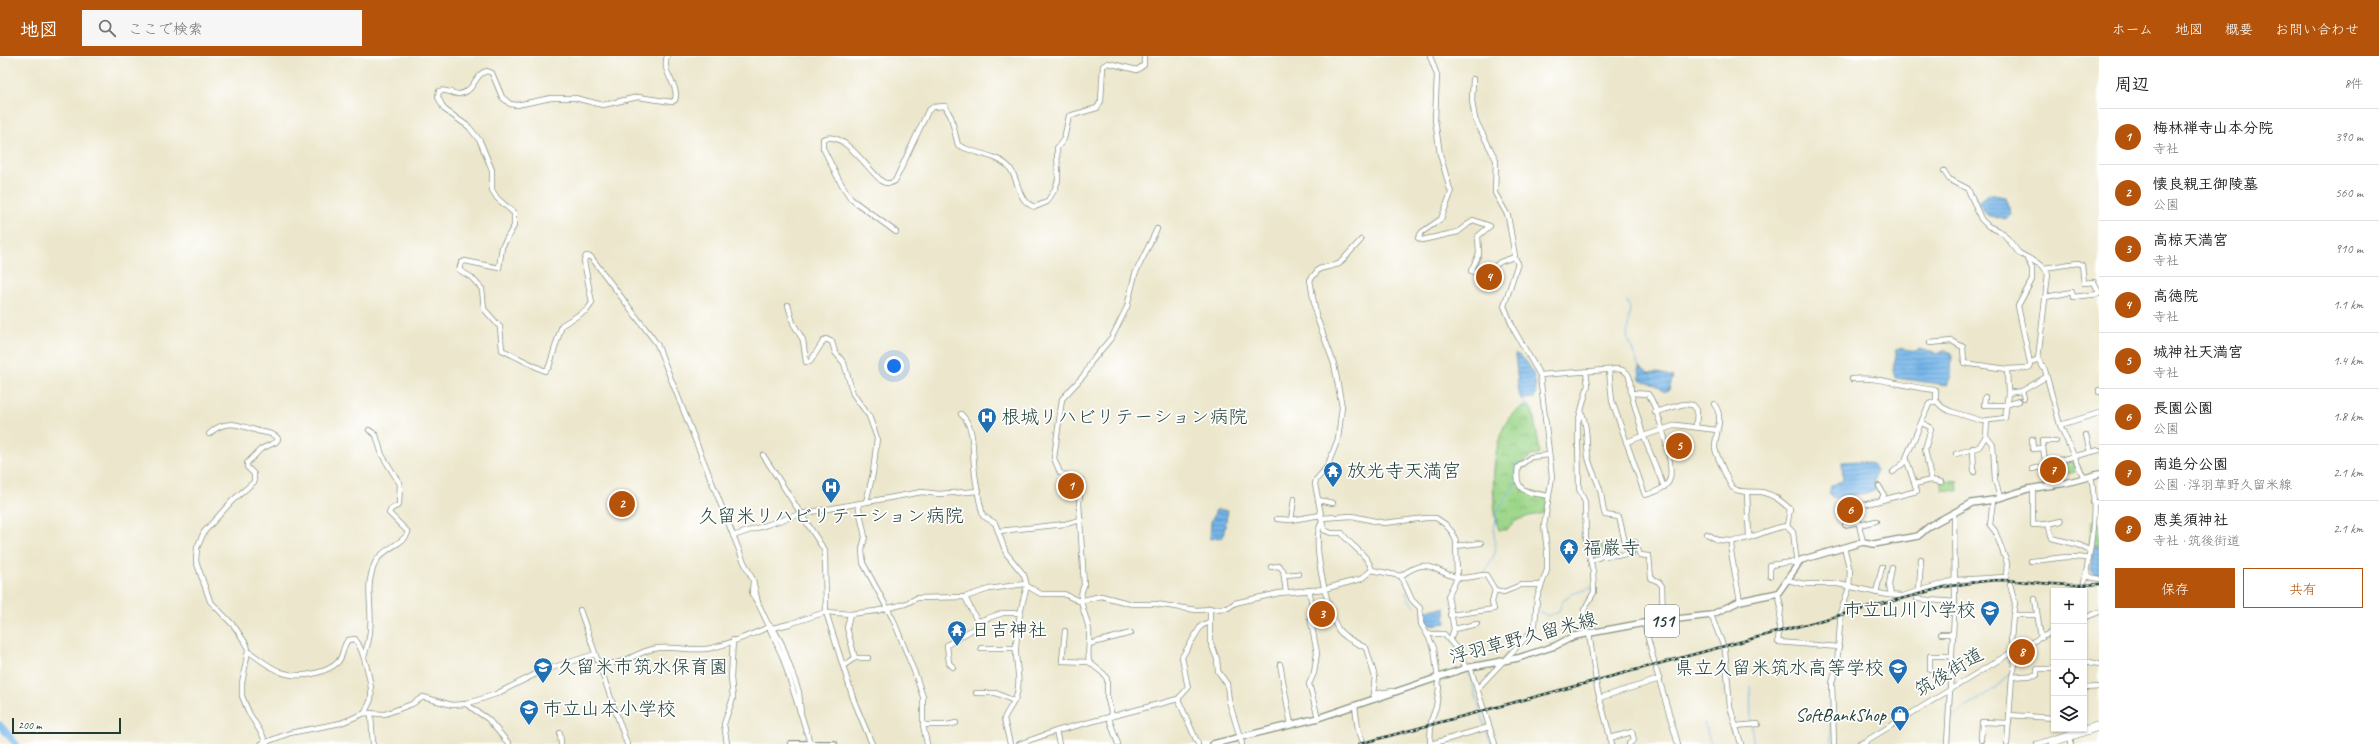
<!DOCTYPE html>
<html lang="ja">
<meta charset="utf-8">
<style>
:root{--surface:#fff;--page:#f6f6f6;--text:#202124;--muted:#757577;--line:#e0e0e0;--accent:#b45309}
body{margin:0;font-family:Caveat,"Klee One",sans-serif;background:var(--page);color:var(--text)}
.controls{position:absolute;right:12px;bottom:12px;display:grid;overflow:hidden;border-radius:0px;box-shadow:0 1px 3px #0004}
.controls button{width:36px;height:36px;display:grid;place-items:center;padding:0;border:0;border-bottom:1px solid var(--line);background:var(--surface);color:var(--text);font:20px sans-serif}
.scale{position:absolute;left:12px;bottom:10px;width:109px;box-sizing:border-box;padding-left:4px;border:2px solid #1f3d34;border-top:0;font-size:11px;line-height:14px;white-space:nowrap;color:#1f3d34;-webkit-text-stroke:3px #fff;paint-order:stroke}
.you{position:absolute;left:894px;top:310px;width:14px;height:14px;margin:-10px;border:3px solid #fff;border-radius:50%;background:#1a73e8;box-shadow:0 0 0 6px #1a73e833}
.badge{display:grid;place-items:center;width:26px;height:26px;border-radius:50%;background:var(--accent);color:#fff;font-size:13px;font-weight:700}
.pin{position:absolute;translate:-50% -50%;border:2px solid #fff;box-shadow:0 1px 4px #0006}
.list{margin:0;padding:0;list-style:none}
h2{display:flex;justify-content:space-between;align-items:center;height:52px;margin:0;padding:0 16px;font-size:17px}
h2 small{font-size:13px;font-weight:400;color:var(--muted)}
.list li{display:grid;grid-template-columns:26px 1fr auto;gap:12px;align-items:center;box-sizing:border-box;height:56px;padding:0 16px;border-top:1px solid var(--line)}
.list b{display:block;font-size:15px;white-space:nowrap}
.list p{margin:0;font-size:13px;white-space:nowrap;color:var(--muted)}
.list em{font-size:13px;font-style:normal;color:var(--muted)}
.actions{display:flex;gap:8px;padding:12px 16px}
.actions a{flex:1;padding:9px 0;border:1px solid var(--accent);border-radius:0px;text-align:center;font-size:14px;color:var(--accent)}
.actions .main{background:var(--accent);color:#fff}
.icon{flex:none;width:22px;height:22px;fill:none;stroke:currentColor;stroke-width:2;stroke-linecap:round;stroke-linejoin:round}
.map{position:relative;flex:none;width:2099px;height:688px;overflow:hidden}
header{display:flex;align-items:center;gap:24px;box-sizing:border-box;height:56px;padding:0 20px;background:var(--accent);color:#fff}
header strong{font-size:19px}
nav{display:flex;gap:22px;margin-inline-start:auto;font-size:14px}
.search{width:280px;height:36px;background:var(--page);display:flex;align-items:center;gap:10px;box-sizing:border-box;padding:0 14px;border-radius:0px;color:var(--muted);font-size:15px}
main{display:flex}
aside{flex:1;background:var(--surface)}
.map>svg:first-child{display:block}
</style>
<header>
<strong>地図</strong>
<div class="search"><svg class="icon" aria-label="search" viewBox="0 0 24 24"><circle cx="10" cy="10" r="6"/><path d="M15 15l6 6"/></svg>ここで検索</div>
<nav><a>ホーム</a><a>地図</a><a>概要</a><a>お問い合わせ</a></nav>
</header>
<main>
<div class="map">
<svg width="2099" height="688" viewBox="0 0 2099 688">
<defs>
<pattern id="park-crowns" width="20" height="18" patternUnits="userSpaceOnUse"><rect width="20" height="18" fill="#9bd588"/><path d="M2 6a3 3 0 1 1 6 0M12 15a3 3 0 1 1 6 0" fill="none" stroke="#7eae70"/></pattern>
<pattern id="water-rules" width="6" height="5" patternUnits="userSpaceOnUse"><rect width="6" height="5" fill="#75b5e9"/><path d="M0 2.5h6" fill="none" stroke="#5f94be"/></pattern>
</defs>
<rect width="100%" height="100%" fill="#fff"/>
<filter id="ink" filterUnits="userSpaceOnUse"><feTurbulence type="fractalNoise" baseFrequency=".025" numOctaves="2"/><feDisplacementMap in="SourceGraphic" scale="8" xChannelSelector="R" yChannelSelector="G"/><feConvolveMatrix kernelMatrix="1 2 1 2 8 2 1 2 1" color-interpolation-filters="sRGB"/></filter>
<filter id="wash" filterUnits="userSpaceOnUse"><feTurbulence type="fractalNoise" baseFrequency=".012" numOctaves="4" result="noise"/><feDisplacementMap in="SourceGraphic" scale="16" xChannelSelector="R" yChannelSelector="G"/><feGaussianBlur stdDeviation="0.9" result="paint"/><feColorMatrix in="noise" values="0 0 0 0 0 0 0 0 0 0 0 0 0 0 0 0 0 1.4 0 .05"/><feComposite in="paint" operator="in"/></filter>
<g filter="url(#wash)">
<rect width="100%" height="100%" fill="#ece7cc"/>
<g fill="url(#park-crowns)" stroke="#5d895e">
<path d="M1529 350 1533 357 1540 395 1539 399 1531 400 1518 411V427L1522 434 1549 440 1545 457C1531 460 1514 461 1507 474H1499C1489 446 1489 353 1529 350Z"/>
<polygon points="2072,403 2073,408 2078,407 2080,409 2074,411 2075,415 2047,421 2046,412 2054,411 2054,407"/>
<polygon points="1941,424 1957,425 1958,435 1943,434"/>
<polygon points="2092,465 2099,465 2099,489 2090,490"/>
<polygon points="1602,488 1604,497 1593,502 1589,491"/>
</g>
<g fill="url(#water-rules)" stroke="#4a798e">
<polygon points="1988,138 2005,141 2011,158 2006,164 1987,159 1977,146"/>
<path d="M1902 291C1907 295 1913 297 1920 293L1938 298 1945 294 1952 297 1951 320 1947 329 1895 322 1893 314 1897 294Z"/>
<path d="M1515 298C1530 301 1540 330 1534 342L1521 343 1519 338Z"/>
<polygon points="1639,311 1648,317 1659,317 1673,321 1669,334 1664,336 1658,330 1640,324"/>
<polygon points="1860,405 1872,408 1876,414 1874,425 1876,433 1867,437 1833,442 1829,438 1831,430 1843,424 1842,406"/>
<polygon points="1216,454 1228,454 1223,481 1210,483 1211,466"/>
<polygon points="2099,490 2099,519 2093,518 2091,514 2094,491"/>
<polygon points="1445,552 1446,567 1429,569 1423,565 1424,554"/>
</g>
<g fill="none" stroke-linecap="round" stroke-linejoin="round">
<g stroke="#75b5e9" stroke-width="1">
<polyline points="1627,245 1630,253 1627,280 1639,311"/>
<polyline points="1523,342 1527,352 1534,354"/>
<polyline points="1485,517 1495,497 1494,472 1498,454 1515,429 1515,410 1518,406"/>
<polyline points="1406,536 1409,544 1415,550"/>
<polyline points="1664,554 1675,560"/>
<path d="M1539 556 1549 560 1559 555C1563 538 1577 536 1592 532"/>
<polyline points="1427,573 1433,575 1441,573 1450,580"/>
<polyline points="1453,584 1456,576"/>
<polyline points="1468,614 1485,670"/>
<polyline points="1750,630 1751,667"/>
<polyline points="1830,645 1831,688"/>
<polyline points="1951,661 1996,632 2012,615"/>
<polyline points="1704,667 1711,688"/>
<polyline points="1752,670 1753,688"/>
<polyline points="1486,673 1491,688"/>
</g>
<polyline stroke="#75b5e9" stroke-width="7" points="0,669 16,688"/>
</g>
</g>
<g filter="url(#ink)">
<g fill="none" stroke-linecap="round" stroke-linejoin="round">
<g stroke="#869280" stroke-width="6">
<g id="minor">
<path d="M667 0C661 19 680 28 675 44L672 46 638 41 603 49 575 42H551L517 49 510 48 502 41 492 17 487 15C476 17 475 30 467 35 456 43 449 32 439 35L438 41 444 53 469 71 480 85 492 114V134L497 142 514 157V170L502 191 499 212 465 205 461 207 459 214 471 221 482 233 484 253 500 271 502 294 545 315 549 311 562 269 587 254 592 247 584 205 586 200 591 201 657 288 743 504 753 524 758 547 768 568 773 572 782 588 799 636 801 658 810 687"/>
<polyline points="1430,0 1437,19 1435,64 1440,98 1451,137 1441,163 1422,176 1418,182 1422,184 1458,176 1473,164 1490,170 1478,180 1479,198 1471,215 1483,220 1500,206 1514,201"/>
<polyline points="1473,23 1472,45 1475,63 1496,104 1495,137 1508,160 1515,200 1514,201 1518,207 1504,250 1514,274 1540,319 1552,421 1544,470 1547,494 1547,514 1537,542 1535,569 1531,576 1477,633"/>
<polyline points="1944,115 1949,123 1968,133 1981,163 1988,170 2003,177 2019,197 2041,209 2048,218 2038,303 2045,314 2060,369 2084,422"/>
<path d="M896 176 851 143 839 124 823 92V83C844 73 869 116 883 126 887 128 892 127 895 125L928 55 933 51 945 50 951 61 958 89C974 98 996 98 1009 111 1020 124 1016 145 1035 151L1047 146 1055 133 1058 124 1057 92 1064 83 1069 60 1097 52 1101 45 1103 10 1108 7 1137 14 1144 9V0"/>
<path d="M1361 184 1339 208 1319 213 1310 224 1316 259 1334 308 1342 351 1338 383 1327 411 1316 424 1315 428 1324 474 1331 477H1342C1351 491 1367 497 1372 514L1401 520"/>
<polyline points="2027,203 2032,212 2032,224 2018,250 2030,307"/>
<polyline points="2044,212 2078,207 2082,209 2084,227 2094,226 2099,237"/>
<polyline points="2046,241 2072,236 2073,241 2099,238"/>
<polyline points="788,249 793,267 803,284 806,306 810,306 824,284 826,283 832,286 835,296 844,307 853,338 869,360 877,382 873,417 866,446"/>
<polyline points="1930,287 1952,285 1963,291 1964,307 2007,313 2027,312 2030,311 2030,307 2038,303"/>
<polyline points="1586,316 1588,329 1578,366 1578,385 1579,433 1585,446 1586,484 1593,516 1594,536 1584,554 1586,578"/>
<path d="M1540 319 1618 313C1632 315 1630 325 1631 337L1648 338C1657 350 1676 412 1669 425 1665 433 1653 437 1645 439L1612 345 1609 314"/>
<path d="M1852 323C1881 320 1907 332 1936 334V345L1942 351 1950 355 1982 365 2005 362 2008 337 2007 313"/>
<polyline points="2099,334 2099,336"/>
<polyline points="2022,335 2024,342"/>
<polyline points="1631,337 1643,379 1664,431"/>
<polyline points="2008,337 2022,335 2046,321"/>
<polyline points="1985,341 1984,349 2005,349 2019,345"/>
<path d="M1714 348C1725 362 1715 375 1715 392 1715 396 1729 427 1732 431 1739 438 1753 435 1762 436 1774 439 1781 445 1790 453L1787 470 1793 476 1797 508 1791 506 1770 509V520"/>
<polyline points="1655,356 1684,348 1693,349 1697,354 1696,371"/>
<path d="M1582 357C1588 372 1586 385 1588 400 1590 414 1599 425 1601 438 1603 446 1602 451 1605 459L1619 461 1625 486H1635L1640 499 1649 500 1651 522 1659 526 1662 530 1663 565"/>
<path d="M961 358C975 372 972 389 974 408 975 425 979 444 983 460L995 467 1006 497 1024 519 1027 530 1041 538H1064L1079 545 1101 540 1132 548H1156L1196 554 1228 552 1235 547 1279 537 1324 533 1361 523 1372 514"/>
<polyline points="1987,365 1986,380 1993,389 1995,424 2000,441"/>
<polyline points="1922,367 1930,371 1931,373 1925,393 1931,424"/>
<polyline points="2060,369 2099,357"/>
<path d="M209 378C225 362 240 369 258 375 265 377 275 377 278 383L276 386 261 393 247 407V411L254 418V426L232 445 204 476 197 492 196 505 210 545 234 570 247 589 248 595 242 627V640L249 657 263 680 265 687"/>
<polyline points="2086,379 2090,396"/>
<polyline points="2032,383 2033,393 2043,392"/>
<polyline points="1626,386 1676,369 1717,374"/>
<polyline points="1973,392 1974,416"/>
<polyline points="1956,398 1979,391 1986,380"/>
<polyline points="763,399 825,495 826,556 854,645 872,688"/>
<polyline points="2060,404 2099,394"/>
<polyline points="2032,413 2045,410"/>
<polyline points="1893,416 1907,404"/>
<polyline points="1915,428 1931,424 1941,426"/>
<polyline points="1879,430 1884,439 1881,444"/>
<polyline points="2049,430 2042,385 2056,385"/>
<polyline points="2033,432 2033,469 2048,468 2052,482 2079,489 2090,495"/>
<polyline points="1747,436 1749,481"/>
<path d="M1549 440C1528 436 1514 438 1518 411L1531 401 1549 399"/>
<polyline points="1318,444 1333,447"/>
<polyline points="2093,447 2099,446"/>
<polyline points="858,448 865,481 862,493 863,507 893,563 916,620 923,641 923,669 927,688"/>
<polyline points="1321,462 1352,460 1384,467 1426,462 1436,462 1445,468 1452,476 1456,485 1457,522 1448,540 1454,573 1450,585"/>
<polyline points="1277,463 1291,464 1321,459"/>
<polyline points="1291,464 1294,443"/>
<path d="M1322 466C1310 482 1327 554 1338 573 1344 582 1357 587 1366 592L1375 621 1373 638 1376 643"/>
<polyline points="2048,468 2061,465"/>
<polyline points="1845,469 1858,466"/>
<polyline points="1859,469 1876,465"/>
<polyline points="999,475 1065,468 1081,464"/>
<polyline points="1707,478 1718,484 1733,485"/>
<polyline points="733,480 800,458 922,436 939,438 979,435"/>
<polyline points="1863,486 1855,451 1917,435 1906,402 1929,348 1936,345"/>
<polyline points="1456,490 1481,487"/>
<polyline points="1591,505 1602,500 1632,498"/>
<path d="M2031 505C2051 504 2069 498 2089 503"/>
<polyline points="1271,511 1279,510 1283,514 1286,536"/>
<polyline points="2087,516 2090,521 2099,523"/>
<polyline points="1284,519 1298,518"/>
<polyline points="1788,524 1804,528 1838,528 1888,539 1902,540 1955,524 2006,521 2007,507 1995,475 1990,469 1993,444"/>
<polyline points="753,525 752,538 758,547"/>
<polyline points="2010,528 2015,547 2013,559 2037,559"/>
<polyline points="1309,534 1313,553 1310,561 1317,597 1314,617 1309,628 1318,662"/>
<polyline points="1495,534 1504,536 1521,529 1541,529"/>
<polyline points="1919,535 1921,503"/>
<path d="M2082 535C2090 501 2098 454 2091 420"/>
<polyline points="1778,537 1781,551 1778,586 1839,591"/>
<polyline points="1876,537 1882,511"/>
<polyline points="1891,539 1889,529 1892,511"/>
<polyline points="965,541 976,563 979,565 1003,557 1019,557"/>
<polyline points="1917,543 1955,546"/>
<polyline points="2035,543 2041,582"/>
<path d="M1740 545 1731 496 1733 485C1752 484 1768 472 1787 470"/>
<polyline points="1210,552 1210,585 1217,603 1218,615 1227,628 1229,645 1242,688"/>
<polyline points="580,554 627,688"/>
<polyline points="1945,557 1954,557"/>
<polyline points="850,558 847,572 855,602"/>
<path d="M1450 559 1494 553 1492 546 1495 534 1486 519C1477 519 1463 524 1456 521 1430 514 1428 500 1401 520L1412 544 1420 552 1421 568 1427 578H1444L1457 593 1466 612"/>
<polyline points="1711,559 1725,594 1730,651 1741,688"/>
<polyline points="2084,562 2099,556"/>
<polyline points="1644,567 1654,605"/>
<polyline points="769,571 783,602 800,656"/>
<polyline points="1454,573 1477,568"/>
<polyline points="1065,575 1062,605 1089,606 1104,618 1107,623 1107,640 1112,660"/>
<polyline points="1589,577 1597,632 1612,688"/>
<polyline points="1427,578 1434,592 1439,632 1436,651 1431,665 1430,688"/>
<polyline points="1941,578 1952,578"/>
<polyline points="2011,584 2013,559"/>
<polyline points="1089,588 1131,577"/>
<polyline points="981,592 1016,592"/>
<path d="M248 595C271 612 286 625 316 617 324 615 332 612 338 606 344 599 342 591 348 584L355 583C363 592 373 630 371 643 370 647 366 653 365 657"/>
<path d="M364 601C366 593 370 583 370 574 373 550 364 532 375 507 381 493 406 487 408 476L389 457 391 453 399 449 400 428 382 399 376 379 369 374"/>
<path d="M598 605C621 613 631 598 653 593 670 589 687 595 705 593 719 592 755 577 769 571L773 572 789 568 826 556 850 558 876 555 905 548 917 542 965 541 989 533 1025 528"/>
<polyline points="2084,605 2099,608"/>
<path d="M1089 606C1087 595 1090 585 1089 575 1087 558 1076 546 1084 529L1079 447 1082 424 1060 417 1054 402 1062 343 1085 318 1091 306 1112 281 1127 251 1135 218 1157 173"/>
<polyline points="1280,608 1291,669"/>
<polyline points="843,610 855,602 868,602"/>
<polyline points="953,611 949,607 947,589 973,573 979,565"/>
<polyline points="1470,611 1495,688"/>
<polyline points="1656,613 1678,688"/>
<polyline points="1930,613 1930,600 1950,600"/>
<polyline points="2012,621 2037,619 2037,613 2054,613"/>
<polyline points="2084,632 2099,631"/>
<polyline points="976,637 996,637 1014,645"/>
<polyline points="1373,638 1393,635"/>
<polyline points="1599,642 1660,623"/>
<polyline points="1178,643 1198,688"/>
<polyline points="466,648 488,663 509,688"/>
<polyline points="1355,650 1358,673 1364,688"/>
<polyline points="371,659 373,688"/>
<polyline points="2009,659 2054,662"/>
<polyline points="1109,662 1118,688"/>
<polyline points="923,669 947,669 956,667"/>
<polyline points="1736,670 1758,668"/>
<polyline points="2084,673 2099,668"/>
<polyline points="1056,675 1059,688"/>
<polyline points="560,677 561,688"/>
<polyline points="1610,682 1632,676 1634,684 1629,688"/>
<polyline points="1981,684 1982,666 2009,667"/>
<polyline points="261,688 290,677 341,667 365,657 385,658 412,648 423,641 452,649 466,648 496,638 542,615 595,598"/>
<polyline points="727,688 724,668 733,642 731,622 733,584"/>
<path d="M1010 688 1004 663C1007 655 1013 649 1016 641 1022 625 1015 608 1016 591 1017 570 1021 550 1027 530"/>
<polyline points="1019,688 1056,675 1178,643 1188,632 1182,601 1201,570 1209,566"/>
<polyline points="1431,688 1489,671"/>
<polyline points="1834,688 1832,627 1837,608 1841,555 1849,532 1850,515 1844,491"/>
<polyline points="1861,688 2012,596 2054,575"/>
<polyline points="1947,688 1955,543 1954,457"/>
<polyline points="2007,688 2012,621 2015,609 2012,596"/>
<polyline points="2037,688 2083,673"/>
<polyline points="2051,688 2099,672"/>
<polyline points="2071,688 2071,673"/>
</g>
</g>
<g stroke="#869280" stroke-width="8">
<g id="major">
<polyline points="791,688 834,688"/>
<polyline points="1213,688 1318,662 1466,612 1518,602 1555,590 1574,580 1644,567 1711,559 1740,545 1778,537 1801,504 1863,486 1874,488 1918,480 1931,469 1972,447 1993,444 2028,433 2066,427 2099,418"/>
</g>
</g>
<g stroke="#869280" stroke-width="9">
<polyline id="highway" points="1861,688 1864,688"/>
</g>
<use href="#minor" stroke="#fff" stroke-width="4.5"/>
<use href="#major" stroke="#fff" stroke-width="5.5"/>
<use href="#highway" stroke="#fff" stroke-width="7"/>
<g stroke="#1f3d34" stroke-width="2.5">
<path id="rail" d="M1359 688 1945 531C1964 528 1983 524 2003 524 2035 526 2067 531 2099 528"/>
</g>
<use href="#rail" stroke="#fff" stroke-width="1" stroke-dasharray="3" stroke-linecap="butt"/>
</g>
</g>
<defs>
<g id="hospital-pin" transform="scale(1)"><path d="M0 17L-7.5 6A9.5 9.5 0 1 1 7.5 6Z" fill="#1f6fb2" stroke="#fff"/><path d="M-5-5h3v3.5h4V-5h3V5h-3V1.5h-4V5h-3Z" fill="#fff"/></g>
<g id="temple-pin" transform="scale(1)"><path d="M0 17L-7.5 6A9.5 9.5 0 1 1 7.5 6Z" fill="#1f6fb2" stroke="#fff"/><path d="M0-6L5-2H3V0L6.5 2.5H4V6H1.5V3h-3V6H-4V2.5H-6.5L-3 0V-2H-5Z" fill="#fff"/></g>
<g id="school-pin" transform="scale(1)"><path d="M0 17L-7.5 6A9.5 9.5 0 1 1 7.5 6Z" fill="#1f6fb2" stroke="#fff"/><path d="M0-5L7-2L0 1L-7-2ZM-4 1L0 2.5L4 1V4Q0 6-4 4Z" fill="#fff"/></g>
<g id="shop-pin" transform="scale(1)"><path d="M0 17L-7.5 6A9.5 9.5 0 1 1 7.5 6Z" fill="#1f6fb2" stroke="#fff"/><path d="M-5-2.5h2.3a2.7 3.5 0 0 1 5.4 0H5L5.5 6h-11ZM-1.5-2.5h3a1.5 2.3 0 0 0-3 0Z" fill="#fff"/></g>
</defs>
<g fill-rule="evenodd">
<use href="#hospital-pin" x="987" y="361"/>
<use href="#temple-pin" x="1333" y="415"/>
<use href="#hospital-pin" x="831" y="431"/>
<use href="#temple-pin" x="1569" y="492"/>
<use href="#school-pin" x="1990" y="554"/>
<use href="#temple-pin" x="957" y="574"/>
<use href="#school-pin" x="543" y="611"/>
<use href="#school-pin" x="1898" y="612"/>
<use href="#school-pin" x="529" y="653"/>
<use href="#shop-pin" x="1900" y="659"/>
</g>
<g text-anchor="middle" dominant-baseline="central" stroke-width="3.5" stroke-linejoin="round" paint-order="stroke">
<rect fill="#fff" stroke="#627771" stroke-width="1" x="1645" y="549" width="34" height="32" rx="3"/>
<g font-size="18" font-weight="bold" fill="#1f3d34">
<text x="1662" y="565">151</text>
</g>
<g font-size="19" fill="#1f3d34" stroke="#fff" text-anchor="start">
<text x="1001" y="361">根城リハビリテーション病院</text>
<text x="1347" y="415">放光寺天満宮</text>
<text x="831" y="460" text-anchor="middle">久留米リハビリテーション病院</text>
<text x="1583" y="492">福巌寺</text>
<text x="1976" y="554" text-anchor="end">市立山川小学校</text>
<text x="971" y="574">日吉神社</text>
<text x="557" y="611">久留米市筑水保育園</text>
<text x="1884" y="612" text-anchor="end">県立久留米筑水高等学校</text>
<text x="543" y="653">市立山本小学校</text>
<text x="1886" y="659" text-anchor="end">SoftBankShop</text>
</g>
<g font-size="19" fill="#1f3d34" stroke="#fff">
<text transform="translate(1523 582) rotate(-15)">浮羽草野久留米線</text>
<text transform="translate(1949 616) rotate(-31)">筑後街道</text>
</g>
</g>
</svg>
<div class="controls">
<button>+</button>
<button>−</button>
<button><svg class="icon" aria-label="locate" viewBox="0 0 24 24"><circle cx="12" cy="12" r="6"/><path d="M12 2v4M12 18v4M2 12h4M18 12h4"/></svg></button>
<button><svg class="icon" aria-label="layers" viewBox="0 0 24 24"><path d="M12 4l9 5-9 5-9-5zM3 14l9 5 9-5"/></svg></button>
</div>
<div class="scale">200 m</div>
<div class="you"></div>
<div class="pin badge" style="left:1071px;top:430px">1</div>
<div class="pin badge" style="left:622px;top:448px">2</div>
<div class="pin badge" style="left:1322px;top:558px">3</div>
<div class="pin badge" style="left:1489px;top:221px">4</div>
<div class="pin badge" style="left:1679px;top:390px">5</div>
<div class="pin badge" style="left:1850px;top:454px">6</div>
<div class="pin badge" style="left:2053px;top:414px">7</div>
<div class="pin badge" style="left:2022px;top:596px">8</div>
</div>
<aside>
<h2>周辺<small>8件</small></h2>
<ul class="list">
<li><span class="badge">1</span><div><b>梅林禅寺山本分院</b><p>寺社</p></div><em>390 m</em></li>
<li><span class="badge">2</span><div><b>懐良親王御陵墓</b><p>公園</p></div><em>560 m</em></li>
<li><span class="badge">3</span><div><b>高椋天満宮</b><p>寺社</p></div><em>910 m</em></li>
<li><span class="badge">4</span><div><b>高徳院</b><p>寺社</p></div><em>1.1 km</em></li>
<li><span class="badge">5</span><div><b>城神社天満宮</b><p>寺社</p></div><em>1.4 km</em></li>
<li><span class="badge">6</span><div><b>長園公園</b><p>公園</p></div><em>1.8 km</em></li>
<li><span class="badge">7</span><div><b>南追分公園</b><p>公園 · 浮羽草野久留米線</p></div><em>2.1 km</em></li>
<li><span class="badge">8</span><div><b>恵美須神社</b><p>寺社 · 筑後街道</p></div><em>2.1 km</em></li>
</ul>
<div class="actions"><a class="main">保存</a><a>共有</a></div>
</aside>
</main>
